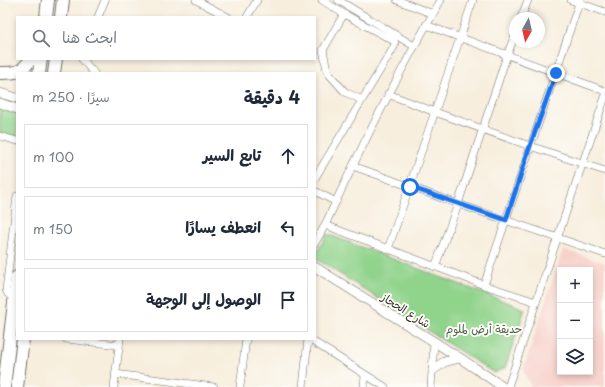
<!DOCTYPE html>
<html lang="ar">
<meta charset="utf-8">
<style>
:root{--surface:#fff;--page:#f2f2f3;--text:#1f2937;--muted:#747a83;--line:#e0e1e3}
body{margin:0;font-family:"Playpen Sans","Playpen Sans Arabic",sans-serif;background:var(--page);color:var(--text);direction:rtl}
.controls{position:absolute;right:12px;bottom:12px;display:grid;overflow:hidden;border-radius:0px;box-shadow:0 2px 6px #0003}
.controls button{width:36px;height:36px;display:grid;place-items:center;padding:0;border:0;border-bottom:1px solid var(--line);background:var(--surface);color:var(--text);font:20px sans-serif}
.compass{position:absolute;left:509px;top:12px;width:36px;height:36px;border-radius:50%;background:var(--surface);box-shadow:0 2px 6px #0003;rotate:188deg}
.stop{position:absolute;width:12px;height:12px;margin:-9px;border:3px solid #1a73e8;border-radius:50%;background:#fff}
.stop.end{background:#1a73e8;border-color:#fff;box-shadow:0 1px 4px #0008}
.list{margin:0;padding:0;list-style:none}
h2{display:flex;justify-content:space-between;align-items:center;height:52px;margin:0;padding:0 16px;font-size:17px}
h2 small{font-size:13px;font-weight:400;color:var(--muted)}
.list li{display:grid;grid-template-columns:26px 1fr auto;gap:12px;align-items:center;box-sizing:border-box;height:64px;margin:0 8px 8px;padding:0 8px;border:1px solid var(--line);border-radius:0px}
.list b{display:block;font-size:15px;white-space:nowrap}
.list em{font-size:13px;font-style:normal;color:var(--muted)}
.icon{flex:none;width:22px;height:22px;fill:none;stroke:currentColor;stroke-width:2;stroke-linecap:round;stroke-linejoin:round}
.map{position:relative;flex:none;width:605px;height:387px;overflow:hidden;direction:ltr}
.search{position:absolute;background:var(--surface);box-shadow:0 2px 6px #0003;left:16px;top:16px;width:300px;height:44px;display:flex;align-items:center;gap:10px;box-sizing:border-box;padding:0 14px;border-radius:0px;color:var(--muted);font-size:15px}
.panel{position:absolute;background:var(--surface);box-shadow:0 2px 6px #0003;left:16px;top:72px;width:300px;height:268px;border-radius:0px;direction:rtl}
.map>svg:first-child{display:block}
</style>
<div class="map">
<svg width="605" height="387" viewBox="0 0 605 387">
<rect width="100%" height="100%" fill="#fdfcf7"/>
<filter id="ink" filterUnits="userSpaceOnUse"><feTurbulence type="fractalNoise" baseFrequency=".025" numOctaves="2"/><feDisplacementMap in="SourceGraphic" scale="8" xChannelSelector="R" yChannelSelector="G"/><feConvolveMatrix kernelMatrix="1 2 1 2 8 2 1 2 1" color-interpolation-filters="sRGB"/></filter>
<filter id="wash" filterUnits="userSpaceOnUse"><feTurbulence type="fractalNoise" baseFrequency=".012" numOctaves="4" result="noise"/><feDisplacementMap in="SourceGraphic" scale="16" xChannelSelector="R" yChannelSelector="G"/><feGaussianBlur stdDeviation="0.9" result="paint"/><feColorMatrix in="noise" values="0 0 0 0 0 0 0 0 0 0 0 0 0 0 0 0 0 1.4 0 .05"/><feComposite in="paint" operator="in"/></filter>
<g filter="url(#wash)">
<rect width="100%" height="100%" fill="#f7eedd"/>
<path fill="#f7d0c9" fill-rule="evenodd" d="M563 249 605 263V387H531L523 370ZM560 270H590V372H560Z"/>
<g fill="#90d38b" stroke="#5e7f5b">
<polygon points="0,104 17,109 17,140 0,135"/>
<polygon points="327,234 525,309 505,368 494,373 315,258 315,256"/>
</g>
</g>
<g filter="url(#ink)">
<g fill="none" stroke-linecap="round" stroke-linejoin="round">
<g stroke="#726f69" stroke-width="8">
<g id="street">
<polyline points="196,0 228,17"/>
<polyline points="338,0 414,46"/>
<polyline points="397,0 433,14"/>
<polyline points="571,0 605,12"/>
<polyline points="344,14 323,50 327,70 329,74 345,92 362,100"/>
<polyline points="98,17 105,0"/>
<polyline points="247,17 257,0"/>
<polyline points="521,18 528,0"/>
<polyline points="426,25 605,91"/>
<polyline points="82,59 94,73"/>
<polyline points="388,94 435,112 530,146 605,171"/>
<polyline points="0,136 17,141"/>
<polyline points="353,166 458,204 605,254"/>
<polyline points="315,178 394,47 395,43 394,41 344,14 322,0"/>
<polyline points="315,191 336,202"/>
<polyline points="325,225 484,285 536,302"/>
<path d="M315 243 325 225C360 149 398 73 441 0"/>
<polyline points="388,249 473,0"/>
<polyline points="435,267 458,204 507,55 515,35"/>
<polyline points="484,285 580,0"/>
<polyline points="14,298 8,294 6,290 17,196"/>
<polyline points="66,339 119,345"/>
<polyline points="309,339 385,387"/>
<polyline points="115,374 214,387"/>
<polyline points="114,387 120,339"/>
<polyline points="240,387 246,339"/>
<polyline points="303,387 308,339"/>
<polyline points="364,387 365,375"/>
<polyline points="431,387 434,342"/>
<polyline points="508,387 557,239 605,97"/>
</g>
</g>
<g stroke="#726f69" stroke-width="10">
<g id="secondary">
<polyline points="0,93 17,98"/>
<polyline points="0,103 17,109"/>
<polyline points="315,267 460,358 503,387"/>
<polyline points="433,370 444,362 460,358"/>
</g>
</g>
<g stroke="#726f69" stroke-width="14">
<g id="highway">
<polyline points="46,17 48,0"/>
<polyline points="61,17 63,0"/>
<path d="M0 73C17 73 21 73 31 59"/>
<polyline points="39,73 41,59"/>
<polyline points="54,73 56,59"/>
<polyline points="4,387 17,277"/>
<polyline points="17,387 23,339"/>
</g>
</g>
<use href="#street" stroke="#fff" stroke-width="7"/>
<use href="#secondary" stroke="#fff" stroke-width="9"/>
<use href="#highway" stroke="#fff" stroke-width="12"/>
</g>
</g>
<g fill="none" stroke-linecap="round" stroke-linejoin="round" filter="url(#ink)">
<polyline stroke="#1a73e8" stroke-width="5" points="410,187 506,220 530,146 556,73"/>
</g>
<g text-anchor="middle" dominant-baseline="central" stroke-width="4" stroke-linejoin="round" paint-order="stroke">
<g font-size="11" fill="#2b2b2b" stroke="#fdfcf7">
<text transform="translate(406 310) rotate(32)">شارع الحجاز</text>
</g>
<g font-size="11" fill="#495d48" stroke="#fdfcf7">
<text x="484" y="328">حديقة أرض لملوم</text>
</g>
</g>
</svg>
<div class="controls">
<button>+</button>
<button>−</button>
<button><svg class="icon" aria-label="layers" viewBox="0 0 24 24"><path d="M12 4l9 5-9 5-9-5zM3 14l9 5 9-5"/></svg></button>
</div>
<svg class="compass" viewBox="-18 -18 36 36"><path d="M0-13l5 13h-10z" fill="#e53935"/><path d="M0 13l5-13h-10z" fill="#747a83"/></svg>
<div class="stop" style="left:410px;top:187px"></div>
<div class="stop end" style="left:556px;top:73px"></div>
<div class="search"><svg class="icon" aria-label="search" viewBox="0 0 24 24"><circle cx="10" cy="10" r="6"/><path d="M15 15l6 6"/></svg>ابحث هنا</div>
<section class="panel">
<h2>4 دقيقة<small>سيرًا · 250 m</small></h2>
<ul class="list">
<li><svg class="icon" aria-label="ahead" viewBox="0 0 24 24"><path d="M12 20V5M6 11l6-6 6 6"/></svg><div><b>تابع السير</b></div><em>100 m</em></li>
<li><svg class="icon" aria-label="left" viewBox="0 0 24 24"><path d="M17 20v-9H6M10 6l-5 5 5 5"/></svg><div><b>انعطف يسارًا</b></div><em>150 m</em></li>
<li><svg class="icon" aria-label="arrive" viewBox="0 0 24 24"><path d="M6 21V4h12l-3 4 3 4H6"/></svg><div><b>الوصول إلى الوجهة</b></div></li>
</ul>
</section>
</div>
